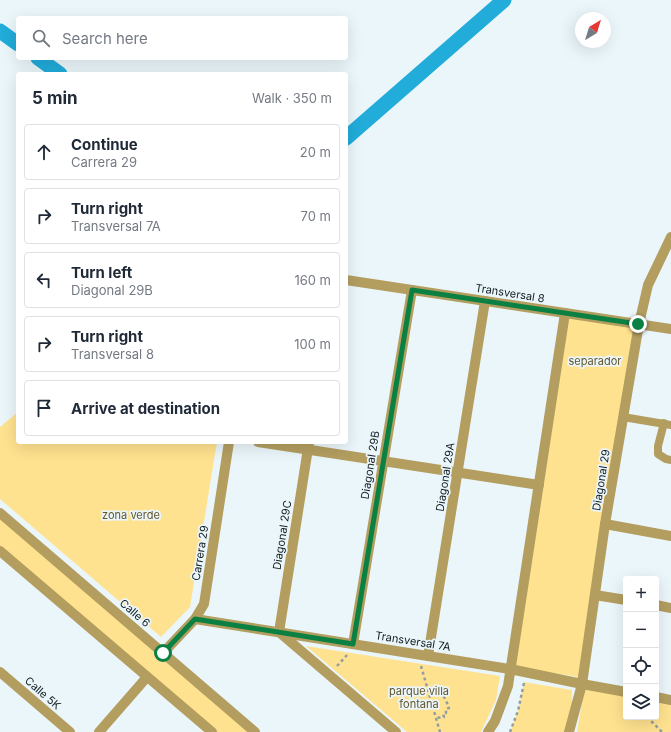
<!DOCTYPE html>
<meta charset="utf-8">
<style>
:root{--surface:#fff;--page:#f6f6f7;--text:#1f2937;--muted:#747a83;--line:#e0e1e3}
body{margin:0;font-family:Inter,sans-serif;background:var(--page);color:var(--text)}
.controls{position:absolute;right:12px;bottom:12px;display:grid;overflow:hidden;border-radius:4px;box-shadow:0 4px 16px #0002}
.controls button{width:36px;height:36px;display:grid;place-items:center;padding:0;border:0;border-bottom:1px solid var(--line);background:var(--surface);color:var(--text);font:20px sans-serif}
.compass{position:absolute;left:575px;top:12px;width:36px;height:36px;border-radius:50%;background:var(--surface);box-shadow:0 4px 16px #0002;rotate:38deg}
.stop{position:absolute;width:12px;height:12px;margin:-9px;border:3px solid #0b8043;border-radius:50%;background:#fff}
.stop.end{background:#0b8043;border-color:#fff;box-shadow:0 1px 4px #0008}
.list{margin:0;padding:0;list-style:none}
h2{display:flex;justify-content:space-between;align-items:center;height:52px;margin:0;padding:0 16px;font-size:17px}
h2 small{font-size:13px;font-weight:400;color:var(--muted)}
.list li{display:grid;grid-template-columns:26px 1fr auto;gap:12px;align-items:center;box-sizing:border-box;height:56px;margin:0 8px 8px;padding:0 8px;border:1px solid var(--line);border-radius:4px}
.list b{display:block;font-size:15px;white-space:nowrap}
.list p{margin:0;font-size:13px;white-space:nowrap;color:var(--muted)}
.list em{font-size:13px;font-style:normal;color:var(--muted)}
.icon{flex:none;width:22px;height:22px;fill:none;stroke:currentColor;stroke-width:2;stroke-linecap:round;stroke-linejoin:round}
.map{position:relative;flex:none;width:671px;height:732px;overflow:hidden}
.search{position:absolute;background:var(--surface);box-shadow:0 4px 16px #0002;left:16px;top:16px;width:332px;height:44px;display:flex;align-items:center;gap:10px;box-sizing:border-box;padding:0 14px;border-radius:4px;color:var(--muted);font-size:15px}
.panel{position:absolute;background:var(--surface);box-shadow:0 4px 16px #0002;left:16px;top:72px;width:332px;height:372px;border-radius:4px}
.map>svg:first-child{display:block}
</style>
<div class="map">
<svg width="671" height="732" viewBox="0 0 671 732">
<rect width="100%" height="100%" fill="#ebf6fb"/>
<g fill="#ffe28f">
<polygon points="565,313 639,324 580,679 573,676 513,667"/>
<polygon points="18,412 18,442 217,442 190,607 161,637 0,499 0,427"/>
<polygon points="0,513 255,732 211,732 0,555"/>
<polygon points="306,646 500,676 496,700 481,732 407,732"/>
<polygon points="524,682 572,690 572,704 565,732 510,732 518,711"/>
<polygon points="585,686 626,694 626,717 656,717 656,700 671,702 671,732 577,732"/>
</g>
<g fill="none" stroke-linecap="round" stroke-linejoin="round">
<g stroke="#21acda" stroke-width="15">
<polyline points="0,31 18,44"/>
<polyline points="38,58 60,74"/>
<polyline points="346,138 504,0"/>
</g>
<g stroke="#929da2" stroke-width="2.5" stroke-dasharray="3 3" stroke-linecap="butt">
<polyline points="337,666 347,655"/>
<polyline points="421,666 440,732"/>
<path d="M428 688C442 691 444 695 449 708L446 709V713L443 714 444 717 436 718"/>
<polyline points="647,717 662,732"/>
<polyline points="510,732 518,711 524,683"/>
</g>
<g stroke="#b39e60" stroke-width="8">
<polyline points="623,417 671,425"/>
<polyline points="664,423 658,446 658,454 666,459 671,460"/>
</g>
<polyline stroke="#b39e60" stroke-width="10" points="258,442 539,485"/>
<g stroke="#b39e60" stroke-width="10">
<polyline points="346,280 671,329"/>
<polyline points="309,442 279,632 396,732"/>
<polyline points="0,513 255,732"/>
<polyline points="605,524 671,536"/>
<polyline points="0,551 212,732"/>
<polyline points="595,595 626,600"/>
<polyline points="656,605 671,608"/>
<polyline points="195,619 510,669 582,684 626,692"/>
<polyline points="353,644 412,290"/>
<polyline points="163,653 195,619 204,604 229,442"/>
<polyline points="428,656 485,301"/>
<polyline points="0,672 70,732"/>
<polyline points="656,697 671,700"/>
<polyline points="99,732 147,677"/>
<polyline points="488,732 495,721 508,686 565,313"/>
<polyline points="569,732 582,684 605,524 639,324 648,285 671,237"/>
</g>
</g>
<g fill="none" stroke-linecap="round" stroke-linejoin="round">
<polyline stroke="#0b8043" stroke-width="5" points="163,653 195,619 353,644 412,290 638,324"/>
</g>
<g text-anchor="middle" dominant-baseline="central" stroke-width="3.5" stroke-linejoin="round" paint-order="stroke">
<g font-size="11" fill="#121d21" stroke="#ebf6fb">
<text transform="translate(510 293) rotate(9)">Transversal 8</text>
<text transform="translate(370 465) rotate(-81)">Diagonal 29B</text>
<text transform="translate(445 477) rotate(-81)">Diagonal 29A</text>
<text transform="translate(601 480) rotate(-81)">Diagonal 29</text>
<text transform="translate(282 535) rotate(-81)">Diagonal 29C</text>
<text transform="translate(200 553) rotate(-81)">Carrera 29</text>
<text transform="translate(135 613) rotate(41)">Calle 6</text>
<text transform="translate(413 641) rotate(9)">Transversal 7A</text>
<text transform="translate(43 693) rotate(41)">Calle 5K</text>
</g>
<g font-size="11" fill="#64552b" stroke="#ebf6fb">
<text x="595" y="361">separador</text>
<text x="131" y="515">zona verde</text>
<text x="419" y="691">parque villa<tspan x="419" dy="13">fontana</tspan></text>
</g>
</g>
</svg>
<div class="controls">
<button>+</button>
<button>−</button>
<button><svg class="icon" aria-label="locate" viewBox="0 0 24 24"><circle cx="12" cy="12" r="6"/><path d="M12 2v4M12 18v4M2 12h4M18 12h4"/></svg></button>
<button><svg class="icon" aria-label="layers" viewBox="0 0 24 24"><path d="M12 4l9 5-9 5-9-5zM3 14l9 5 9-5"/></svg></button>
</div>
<svg class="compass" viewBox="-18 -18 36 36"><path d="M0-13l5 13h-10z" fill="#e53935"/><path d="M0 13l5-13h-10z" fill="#747a83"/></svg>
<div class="stop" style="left:163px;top:653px"></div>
<div class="stop end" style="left:638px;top:324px"></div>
<div class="search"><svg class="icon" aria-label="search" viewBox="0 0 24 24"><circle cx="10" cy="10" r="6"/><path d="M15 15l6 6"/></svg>Search here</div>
<section class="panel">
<h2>5 min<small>Walk · 350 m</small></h2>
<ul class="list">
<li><svg class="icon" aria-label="ahead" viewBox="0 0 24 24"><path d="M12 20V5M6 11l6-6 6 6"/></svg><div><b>Continue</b><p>Carrera 29</p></div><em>20 m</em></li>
<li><svg class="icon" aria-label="right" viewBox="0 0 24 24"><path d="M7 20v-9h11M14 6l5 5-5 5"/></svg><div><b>Turn right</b><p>Transversal 7A</p></div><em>70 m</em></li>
<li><svg class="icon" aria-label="left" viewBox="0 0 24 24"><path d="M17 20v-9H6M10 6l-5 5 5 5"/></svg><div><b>Turn left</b><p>Diagonal 29B</p></div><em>160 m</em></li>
<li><svg class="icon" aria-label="right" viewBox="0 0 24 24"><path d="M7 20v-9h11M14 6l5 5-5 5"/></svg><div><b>Turn right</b><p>Transversal 8</p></div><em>100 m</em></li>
<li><svg class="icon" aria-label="arrive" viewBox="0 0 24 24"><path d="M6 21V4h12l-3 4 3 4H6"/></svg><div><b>Arrive at destination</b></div></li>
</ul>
</section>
</div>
